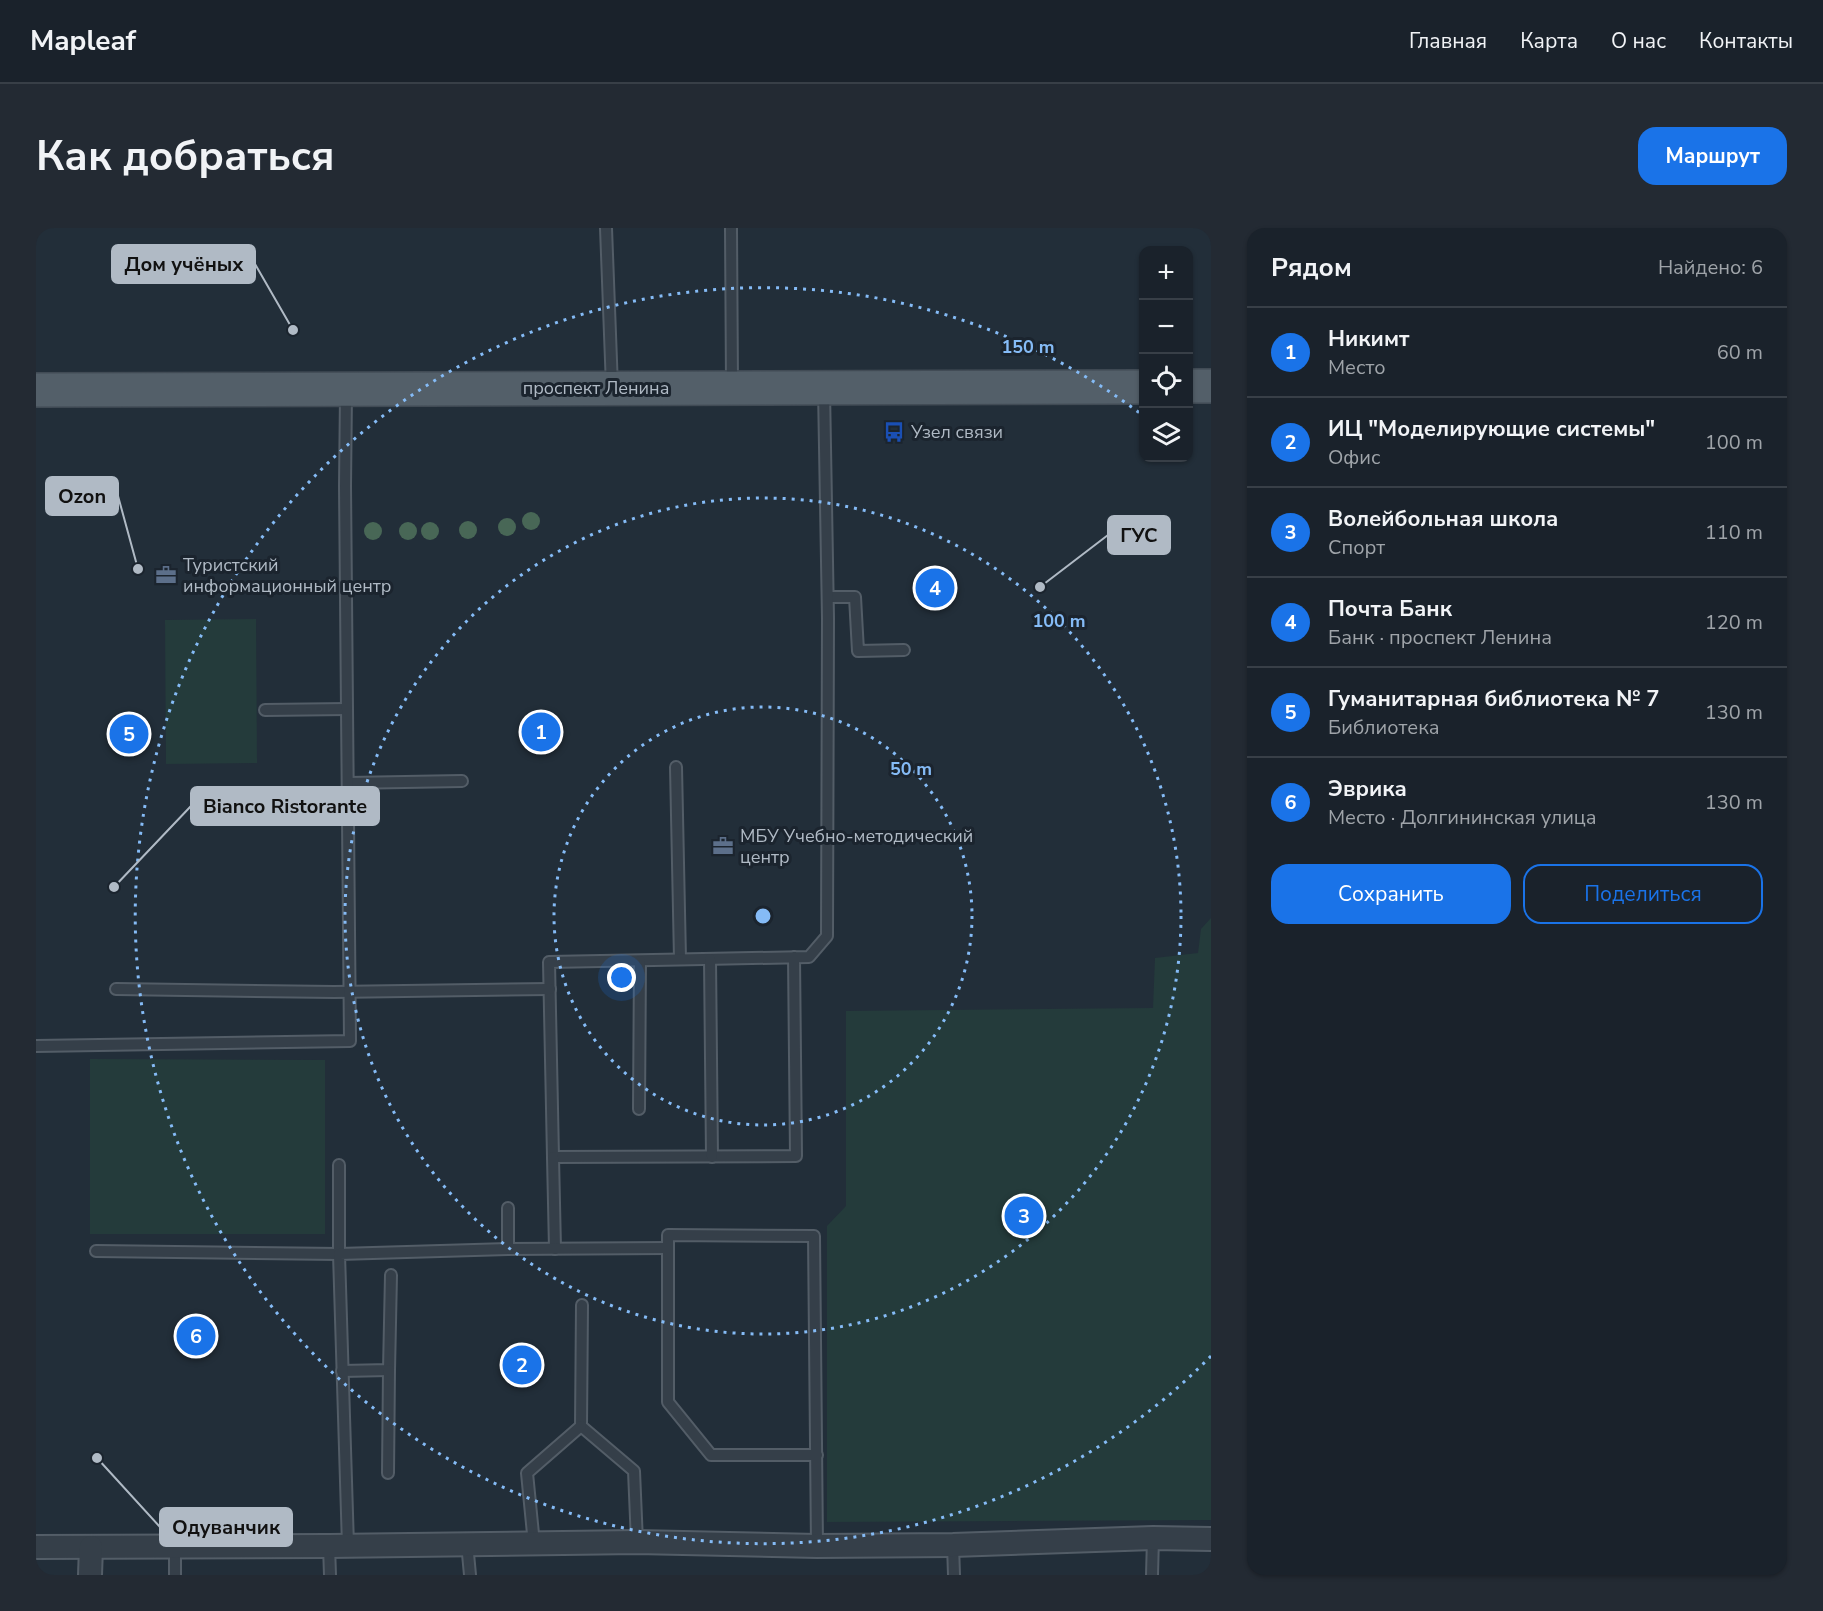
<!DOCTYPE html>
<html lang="ru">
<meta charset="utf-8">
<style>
:root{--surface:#1a222b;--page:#232a33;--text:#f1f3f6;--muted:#9fa4a9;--line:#383f47;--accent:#1a73e8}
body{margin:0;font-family:"Nunito Sans",sans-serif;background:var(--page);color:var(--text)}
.controls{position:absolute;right:18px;top:18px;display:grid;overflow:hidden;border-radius:12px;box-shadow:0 2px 4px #0004}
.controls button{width:54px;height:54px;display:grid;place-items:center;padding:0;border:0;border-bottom:2px solid var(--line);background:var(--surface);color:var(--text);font:30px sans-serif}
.you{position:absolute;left:586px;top:750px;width:21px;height:21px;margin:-15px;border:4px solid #fff;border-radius:50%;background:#1a73e8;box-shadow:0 0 0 9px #1a73e833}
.badge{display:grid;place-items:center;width:39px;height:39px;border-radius:50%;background:var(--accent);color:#fff;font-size:20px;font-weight:700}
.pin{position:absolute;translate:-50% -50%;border:3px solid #fff;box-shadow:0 2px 6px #0006}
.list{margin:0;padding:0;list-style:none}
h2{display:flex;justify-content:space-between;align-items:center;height:78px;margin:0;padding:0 24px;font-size:26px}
h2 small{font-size:20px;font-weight:400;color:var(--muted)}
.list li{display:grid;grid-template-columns:39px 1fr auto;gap:18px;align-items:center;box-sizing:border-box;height:90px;padding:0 24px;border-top:2px solid var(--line)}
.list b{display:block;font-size:22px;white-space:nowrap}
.list p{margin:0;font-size:20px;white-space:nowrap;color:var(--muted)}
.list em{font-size:20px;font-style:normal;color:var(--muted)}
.actions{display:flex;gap:12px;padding:18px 24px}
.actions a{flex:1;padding:14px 0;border:2px solid var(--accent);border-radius:18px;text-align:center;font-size:21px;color:var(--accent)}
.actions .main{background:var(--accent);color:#fff}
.icon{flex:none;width:33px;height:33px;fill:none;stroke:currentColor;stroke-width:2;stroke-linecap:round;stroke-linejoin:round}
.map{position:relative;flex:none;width:1175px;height:1347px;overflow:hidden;border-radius:18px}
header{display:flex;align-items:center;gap:36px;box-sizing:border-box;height:84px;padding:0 30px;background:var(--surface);border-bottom:2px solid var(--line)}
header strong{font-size:28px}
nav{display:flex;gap:33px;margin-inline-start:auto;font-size:21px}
.intro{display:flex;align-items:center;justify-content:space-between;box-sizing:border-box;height:144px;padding:0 36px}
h1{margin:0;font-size:42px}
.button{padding:15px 27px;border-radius:18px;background:var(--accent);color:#fff;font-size:21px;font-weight:700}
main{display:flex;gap:36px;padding:0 36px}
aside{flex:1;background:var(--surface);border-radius:18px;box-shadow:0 2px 4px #0004}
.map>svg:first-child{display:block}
</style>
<header>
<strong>Mapleaf</strong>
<nav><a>Главная</a><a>Карта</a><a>О нас</a><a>Контакты</a></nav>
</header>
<div class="intro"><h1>Как добраться</h1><a class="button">Маршрут</a></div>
<main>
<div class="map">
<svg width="1175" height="1347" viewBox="0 0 1175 1347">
<rect width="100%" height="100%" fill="#222e39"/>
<g fill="#243b3b">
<polygon points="220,391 221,535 130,536 129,392"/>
<polygon points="1175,690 1175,1292 791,1294 791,998 810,978 810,783 1117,780 1119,730 1162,725 1165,701"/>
<polygon points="54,831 289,832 289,1006 54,1006"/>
</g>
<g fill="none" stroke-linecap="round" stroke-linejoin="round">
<g stroke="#535d67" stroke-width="14">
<g id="lane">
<polyline points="570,0 576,159"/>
<polyline points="695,0 696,156"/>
<polyline points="792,369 819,369 822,423 868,422"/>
<polyline points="229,482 311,481"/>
<polyline points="640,539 644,731"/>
<polyline points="312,555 426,553"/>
<path d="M758 729 760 928 517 929 513 734C600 733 686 730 773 729L791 708 792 390 788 162"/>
<polyline points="674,731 676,929"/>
<polyline points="80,761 298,764 514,761"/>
<polyline points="0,818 314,813 309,258 310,165"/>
<polyline points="603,881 604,733"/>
<polyline points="517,929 519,1021"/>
<polyline points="472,1021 632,1020"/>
<polyline points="60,1023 303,1026 303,937"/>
<polyline points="546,1077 545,1198 598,1243 601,1314"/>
<polyline points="306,1143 353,1142 355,1047"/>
<polyline points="781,1227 675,1227 632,1174 632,1007 778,1008 781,1318"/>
<polyline points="352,1245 353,1142"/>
<polyline points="431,1315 434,1347"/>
<polyline points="498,1316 491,1245 545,1198"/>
<polyline points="917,1317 918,1347"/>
<polyline points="293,1318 294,1347"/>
<polyline points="312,1318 303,1026 472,1021 472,980"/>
<polyline points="139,1319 139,1347"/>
<polyline points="1116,1347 1117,1310"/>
</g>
</g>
<g stroke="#535d67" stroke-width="26">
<g id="street">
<polyline points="0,1319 293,1318 601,1314 781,1318 917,1317 1117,1310 1175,1311"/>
<polyline points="54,1347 55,1319"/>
</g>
</g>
<g stroke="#414b55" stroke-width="36">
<g id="primary">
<polyline points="1152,158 1175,158"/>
<polyline points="0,162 1108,159"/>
</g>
</g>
<use href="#lane" stroke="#353f49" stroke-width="10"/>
<use href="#street" stroke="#353f49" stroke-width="22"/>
<use href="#primary" stroke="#535f69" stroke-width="33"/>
</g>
<g fill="#486756">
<circle cx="495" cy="293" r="9"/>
<circle cx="471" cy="299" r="9"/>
<circle cx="432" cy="302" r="9"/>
<circle cx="337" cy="303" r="9"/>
<circle cx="372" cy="303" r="9"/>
<circle cx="394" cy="303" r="9"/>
</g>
<g fill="none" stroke="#85bbf6" stroke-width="3" stroke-dasharray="3 6">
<circle cx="727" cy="688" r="209"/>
<circle cx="727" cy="688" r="418"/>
<path d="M1175 1128A628 628 0 1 1 1105 186"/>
</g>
<defs>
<g id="bus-bare" transform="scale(1.62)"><path d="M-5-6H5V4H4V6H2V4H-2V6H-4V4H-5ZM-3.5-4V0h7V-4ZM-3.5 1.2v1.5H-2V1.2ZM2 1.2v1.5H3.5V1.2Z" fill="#1a4fb4" stroke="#1b242e" stroke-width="2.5" paint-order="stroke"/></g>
<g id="office-bare" transform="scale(1.62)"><path d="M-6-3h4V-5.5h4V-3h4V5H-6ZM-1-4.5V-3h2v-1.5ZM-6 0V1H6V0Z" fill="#5c6f8a" stroke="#1b242e" stroke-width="2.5" paint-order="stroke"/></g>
</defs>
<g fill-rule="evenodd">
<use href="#bus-bare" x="858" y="204"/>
<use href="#office-bare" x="130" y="347"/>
<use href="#office-bare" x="687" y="618"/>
</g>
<g text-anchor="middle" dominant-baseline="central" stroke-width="6" stroke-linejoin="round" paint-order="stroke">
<g font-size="18" fill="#b0bac5" stroke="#1b242e">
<text x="560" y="160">проспект Ленина</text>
</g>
<g font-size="18" fill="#b0bac5" stroke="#1b242e" text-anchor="start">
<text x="875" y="204">Узел связи</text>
<text x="147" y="337">Туристский<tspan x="147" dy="21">информационный центр</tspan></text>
<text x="704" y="608">МБУ Учебно-методический<tspan x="704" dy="21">центр</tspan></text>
</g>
</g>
<circle cx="727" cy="688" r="9" fill="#85bbf6" stroke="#1b242e" stroke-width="3"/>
<g font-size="18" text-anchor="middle" font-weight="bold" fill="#85bbf6" stroke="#1b242e" stroke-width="6" stroke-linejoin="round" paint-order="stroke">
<text x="992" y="125">150 m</text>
<text x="1023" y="399">100 m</text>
<text x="875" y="547">50 m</text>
</g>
<path fill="none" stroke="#b0bac5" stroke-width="2" d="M257 102L219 36M102 341L82 268M1004 359L1072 307M78 659L155 578M61 1230L124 1299"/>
<g fill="#b0bac5" stroke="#1b242e" stroke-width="2">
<circle cx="257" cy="102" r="6"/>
<circle cx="102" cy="341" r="6"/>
<circle cx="1004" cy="359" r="6"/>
<circle cx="78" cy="659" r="6"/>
<circle cx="61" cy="1230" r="6"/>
</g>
<g fill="#b0bac5" stroke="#b0bac5" stroke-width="2">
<rect x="76" y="17" width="143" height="38" rx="6"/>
<rect x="10" y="249" width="72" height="38" rx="6"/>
<rect x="1072" y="288" width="62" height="38" rx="6"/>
<rect x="155" y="559" width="188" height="38" rx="6"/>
<rect x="124" y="1280" width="132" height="38" rx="6"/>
</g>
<g font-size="20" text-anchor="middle" font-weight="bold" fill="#111">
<text x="148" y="43">Дом учёных</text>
<text x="46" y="275">Ozon</text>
<text x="1103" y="314">ГУС</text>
<text x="249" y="585">Bianco Ristorante</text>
<text x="190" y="1306">Одуванчик</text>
</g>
</svg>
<div class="controls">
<button>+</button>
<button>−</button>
<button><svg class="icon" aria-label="locate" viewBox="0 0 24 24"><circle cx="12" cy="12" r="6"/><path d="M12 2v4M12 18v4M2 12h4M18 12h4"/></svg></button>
<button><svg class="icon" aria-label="layers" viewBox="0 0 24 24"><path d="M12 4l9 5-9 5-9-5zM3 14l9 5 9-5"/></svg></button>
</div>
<div class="you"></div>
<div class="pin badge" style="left:505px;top:504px">1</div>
<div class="pin badge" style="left:486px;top:1137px">2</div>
<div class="pin badge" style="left:988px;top:988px">3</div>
<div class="pin badge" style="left:899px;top:360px">4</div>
<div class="pin badge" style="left:93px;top:506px">5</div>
<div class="pin badge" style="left:160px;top:1108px">6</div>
</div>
<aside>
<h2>Рядом<small>Найдено: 6</small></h2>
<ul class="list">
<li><span class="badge">1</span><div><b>Никимт</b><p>Место</p></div><em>60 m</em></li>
<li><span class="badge">2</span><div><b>ИЦ &quot;Моделирующие системы&quot;</b><p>Офис</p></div><em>100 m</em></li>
<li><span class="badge">3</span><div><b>Волейбольная школа</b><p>Спорт</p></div><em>110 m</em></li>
<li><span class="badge">4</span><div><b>Почта Банк</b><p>Банк · проспект Ленина</p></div><em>120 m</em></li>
<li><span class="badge">5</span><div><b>Гуманитарная библиотека № 7</b><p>Библиотека</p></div><em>130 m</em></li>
<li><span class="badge">6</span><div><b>Эврика</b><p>Место · Долгининская улица</p></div><em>130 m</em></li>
</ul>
<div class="actions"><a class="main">Сохранить</a><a>Поделиться</a></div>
</aside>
</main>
